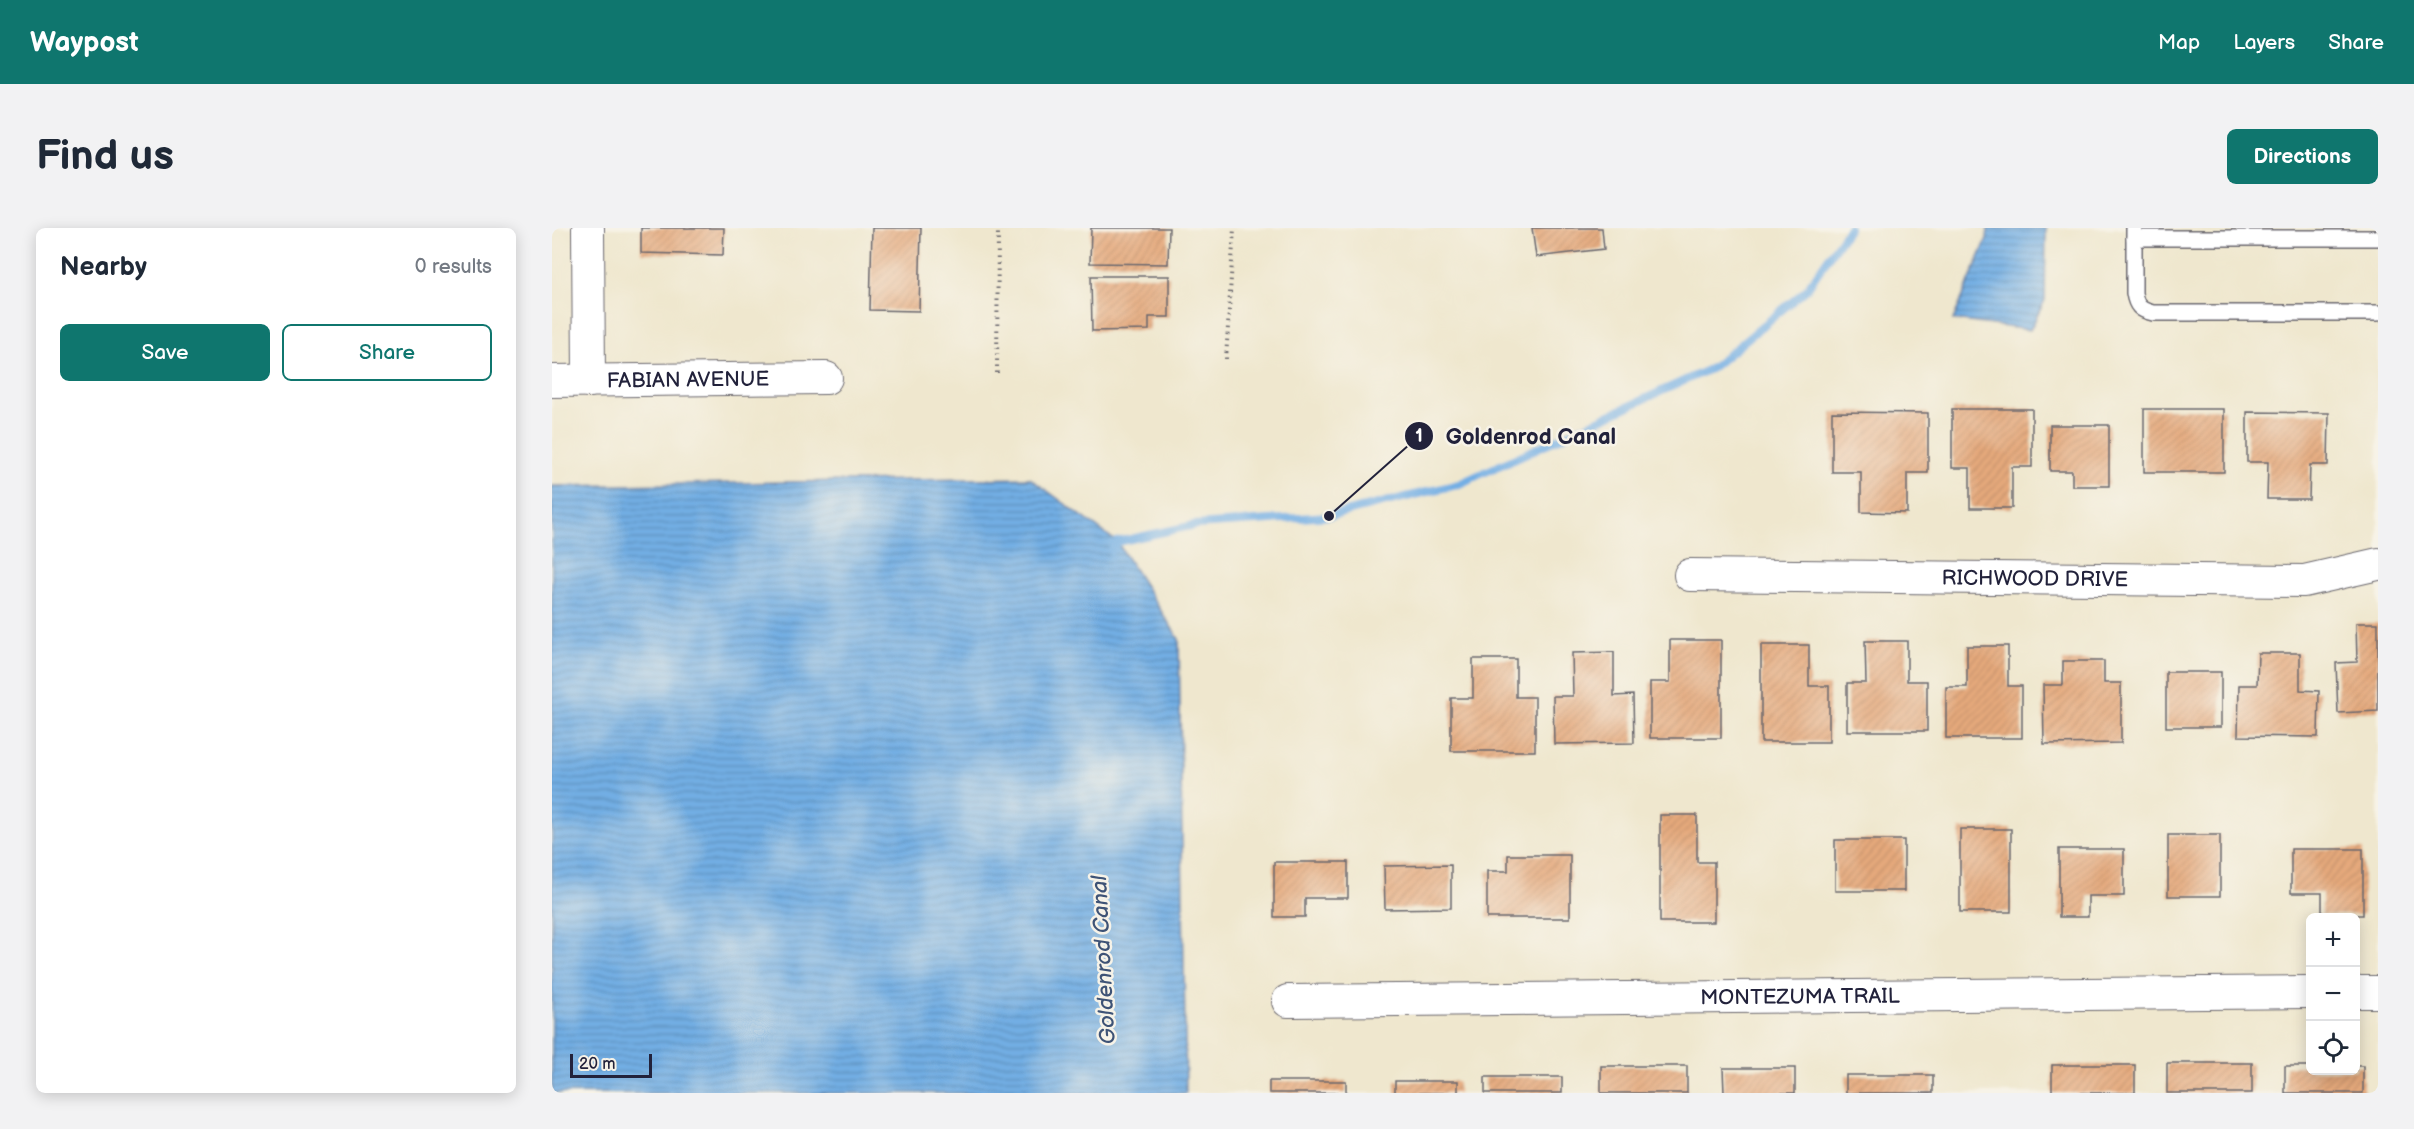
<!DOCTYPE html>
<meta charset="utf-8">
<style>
:root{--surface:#fff;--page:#f2f2f3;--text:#1f2937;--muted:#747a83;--line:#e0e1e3;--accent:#0f766e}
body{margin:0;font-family:"Balsamiq Sans",sans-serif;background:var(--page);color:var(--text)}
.controls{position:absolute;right:18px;bottom:18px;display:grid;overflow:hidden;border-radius:9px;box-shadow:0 3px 15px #0003}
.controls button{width:54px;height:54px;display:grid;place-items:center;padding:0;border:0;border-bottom:2px solid var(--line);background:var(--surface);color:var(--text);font:30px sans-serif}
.scale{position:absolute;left:18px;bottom:15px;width:82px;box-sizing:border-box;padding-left:6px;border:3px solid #22223b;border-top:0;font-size:16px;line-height:21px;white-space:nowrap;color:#22223b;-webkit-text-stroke:4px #f7f3e8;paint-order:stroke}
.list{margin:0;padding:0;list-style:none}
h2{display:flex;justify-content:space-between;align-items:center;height:78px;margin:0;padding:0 24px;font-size:26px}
h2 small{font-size:20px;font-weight:400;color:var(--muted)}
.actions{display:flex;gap:12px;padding:18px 24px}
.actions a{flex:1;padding:14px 0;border:2px solid var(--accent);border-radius:9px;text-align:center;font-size:21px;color:var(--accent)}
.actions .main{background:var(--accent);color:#fff}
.icon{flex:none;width:33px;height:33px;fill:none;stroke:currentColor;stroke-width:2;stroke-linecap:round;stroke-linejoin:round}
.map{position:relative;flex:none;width:1826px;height:865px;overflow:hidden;border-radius:9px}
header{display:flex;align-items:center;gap:36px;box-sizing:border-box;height:84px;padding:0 30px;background:var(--accent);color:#fff}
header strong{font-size:28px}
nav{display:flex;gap:33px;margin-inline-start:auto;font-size:21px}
.intro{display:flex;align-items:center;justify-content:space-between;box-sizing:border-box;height:144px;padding:0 36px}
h1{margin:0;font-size:42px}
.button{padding:15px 27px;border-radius:9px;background:var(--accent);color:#fff;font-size:21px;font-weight:700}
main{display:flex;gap:36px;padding:0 36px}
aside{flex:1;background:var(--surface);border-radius:9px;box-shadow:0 3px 15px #0003}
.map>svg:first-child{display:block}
</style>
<header>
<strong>Waypost</strong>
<nav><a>Map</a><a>Layers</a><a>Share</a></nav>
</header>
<div class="intro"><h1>Find us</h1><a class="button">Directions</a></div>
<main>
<aside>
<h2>Nearby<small>0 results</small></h2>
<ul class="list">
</ul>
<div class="actions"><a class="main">Save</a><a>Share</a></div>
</aside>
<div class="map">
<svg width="1826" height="865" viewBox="0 0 1826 865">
<defs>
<pattern id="water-rules" width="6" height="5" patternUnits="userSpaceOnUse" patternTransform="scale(1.5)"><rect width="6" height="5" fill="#72aee4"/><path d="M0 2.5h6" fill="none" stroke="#5d8dba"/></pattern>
<pattern id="building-hatch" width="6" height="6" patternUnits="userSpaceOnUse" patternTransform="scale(1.5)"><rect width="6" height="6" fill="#e5a97b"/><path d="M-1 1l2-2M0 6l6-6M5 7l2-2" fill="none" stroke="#c4916b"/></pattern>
</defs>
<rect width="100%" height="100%" fill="#f7f3e8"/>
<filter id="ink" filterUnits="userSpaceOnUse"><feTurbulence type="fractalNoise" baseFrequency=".0167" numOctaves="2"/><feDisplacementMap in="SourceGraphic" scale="12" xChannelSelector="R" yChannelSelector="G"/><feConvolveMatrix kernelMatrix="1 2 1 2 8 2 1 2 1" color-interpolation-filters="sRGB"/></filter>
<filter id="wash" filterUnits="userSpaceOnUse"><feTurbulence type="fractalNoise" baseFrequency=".008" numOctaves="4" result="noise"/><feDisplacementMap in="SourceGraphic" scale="24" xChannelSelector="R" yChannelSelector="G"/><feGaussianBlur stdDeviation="1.35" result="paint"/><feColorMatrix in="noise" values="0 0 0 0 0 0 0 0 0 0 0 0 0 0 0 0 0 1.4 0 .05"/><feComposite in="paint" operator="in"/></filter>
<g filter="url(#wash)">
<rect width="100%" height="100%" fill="#efe7ce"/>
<g fill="url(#water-rules)" stroke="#4a6890" stroke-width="1.5">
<polygon points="1436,0 1494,0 1493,72 1478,102 1401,92 1435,11"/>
<polygon points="478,250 565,314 627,411 634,865 0,865 0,258"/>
</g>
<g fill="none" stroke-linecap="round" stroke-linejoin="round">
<polyline stroke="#72aee4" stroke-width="8" points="559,323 565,314 643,297 777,288 907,256 1160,140 1254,62 1297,0"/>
</g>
<g id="blocks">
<g fill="url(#building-hatch)">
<polygon points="89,0 172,0 171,27 89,25"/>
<polygon points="320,0 369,0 367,83 318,82"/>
<polygon points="539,0 617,0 616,36 538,35"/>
<polygon points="980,0 1050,0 1052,21 984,29"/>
<polygon points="539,48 617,48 617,89 597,89 597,102 540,103"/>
<polygon points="1400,181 1480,181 1480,239 1460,239 1460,280 1418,280 1418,240 1400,240"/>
<rect x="1592" y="181" width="80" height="63"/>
<polygon points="1280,184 1376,185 1376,245 1355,245 1355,285 1309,284 1309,244 1280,244"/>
<polygon points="1695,184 1777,185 1776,237 1758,237 1757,271 1715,271 1716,234 1695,234"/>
<polygon points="1498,197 1557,197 1557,258 1520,258 1520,243 1498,243"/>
<polygon points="1804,395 1826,395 1826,483 1786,485 1784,435 1805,434"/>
<polygon points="1118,412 1169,412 1169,510 1098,510 1098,454 1118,454"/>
<polygon points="1313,413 1355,413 1355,453 1375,453 1375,503 1295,503 1295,455 1314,455"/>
<polygon points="1209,417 1257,417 1257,458 1277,458 1277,514 1209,514"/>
<polygon points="1415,418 1456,418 1456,458 1470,458 1470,510 1394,510 1394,459 1415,459"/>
<polygon points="1062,424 1062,468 1081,467 1082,515 1002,516 1001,468 1021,468 1020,425"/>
<polygon points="1706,425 1748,425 1748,462 1767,463 1766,509 1686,508 1687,457 1705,457"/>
<polygon points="921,431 964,431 964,469 983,469 983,523 899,523 899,470 921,470"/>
<polygon points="1511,433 1552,433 1552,455 1569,455 1569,515 1492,516 1491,457 1511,457"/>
<rect x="1614" y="444" width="55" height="55"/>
<polygon points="1108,587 1145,587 1145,634 1162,634 1162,694 1108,694"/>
<rect x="1408" y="601" width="51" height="83"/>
<rect x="1616" y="607" width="52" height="61"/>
<rect x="1283" y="612" width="69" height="51"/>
<polygon points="1507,621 1572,621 1572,668 1536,668 1536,689 1507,689"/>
<polygon points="1739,621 1811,621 1811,687 1770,687 1770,665 1739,665"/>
<polygon points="956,627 1018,627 1018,690 935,690 935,643 956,643"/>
<polygon points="722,634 796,634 796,670 753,670 753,689 722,689"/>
<polygon points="899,637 899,680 833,681 832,638"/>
<rect x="1615" y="835" width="85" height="30"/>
<rect x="1500" y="837" width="83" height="28"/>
<rect x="1049" y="838" width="86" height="27"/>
<polygon points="1733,838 1758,838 1758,842 1804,842 1804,838 1811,838 1811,865 1733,865"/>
<polygon points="1171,840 1243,840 1243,865 1172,865"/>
<rect x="1294" y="847" width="87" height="18"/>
<rect x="933" y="849" width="77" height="16"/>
<rect x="717" y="853" width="77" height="12"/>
<rect x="843" y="853" width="63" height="12"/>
</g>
</g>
</g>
<g filter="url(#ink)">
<use href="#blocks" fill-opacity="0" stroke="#6a676e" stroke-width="1.5"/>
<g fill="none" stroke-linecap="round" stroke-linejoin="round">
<g stroke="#6a676e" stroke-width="18">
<g id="service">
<path d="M1582 0V65C1584 78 1588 82 1601 85H1826"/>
<polyline points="1582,10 1826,10"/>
</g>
</g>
<g stroke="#6a676e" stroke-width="34">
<g id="minor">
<polyline points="36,0 37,153"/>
<path id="s1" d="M0 153 274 150"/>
<path id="s2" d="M1138 347 1752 353 1826 336"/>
<polyline points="1804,764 1826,764"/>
<path id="s3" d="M736 773 1758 764"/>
</g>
</g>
<g stroke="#6a676e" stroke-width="4" stroke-dasharray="1.5 4.5" stroke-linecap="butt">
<polyline points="674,131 682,0"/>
<polyline points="445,145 446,0"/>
</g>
<use href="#service" stroke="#fff" stroke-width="15"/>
<use href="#minor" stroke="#fff" stroke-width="32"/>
</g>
</g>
<g text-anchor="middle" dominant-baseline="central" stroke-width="5" stroke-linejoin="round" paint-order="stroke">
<g font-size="21" fill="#22223b" stroke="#f7f3e8">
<text stroke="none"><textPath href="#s1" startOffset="136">FABIAN AVENUE</textPath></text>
<text stroke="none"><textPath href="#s2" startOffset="345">RICHWOOD DRIVE</textPath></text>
<text stroke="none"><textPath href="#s3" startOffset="512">MONTEZUMA TRAIL</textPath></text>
</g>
<g font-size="22" font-style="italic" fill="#3e5376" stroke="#f7f3e8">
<text transform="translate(552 732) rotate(-93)">Goldenrod Canal</text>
</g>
</g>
<path fill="none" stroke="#22223b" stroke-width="2" d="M777 288L867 208"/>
<g fill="#22223b" stroke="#f7f3e8" stroke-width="2">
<circle cx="777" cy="288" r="6"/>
<circle cx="867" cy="208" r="15"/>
</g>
<g font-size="18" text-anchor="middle" font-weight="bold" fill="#fff">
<text x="867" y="214">1</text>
</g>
<g font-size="22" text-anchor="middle" font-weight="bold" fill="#22223b" stroke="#f7f3e8" stroke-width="5" stroke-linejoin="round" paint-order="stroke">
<text x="979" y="216">Goldenrod Canal</text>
</g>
</svg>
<div class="controls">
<button>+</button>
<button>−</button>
<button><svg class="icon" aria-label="locate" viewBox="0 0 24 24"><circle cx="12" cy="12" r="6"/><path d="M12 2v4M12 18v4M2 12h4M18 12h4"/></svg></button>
</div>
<div class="scale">20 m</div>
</div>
</main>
